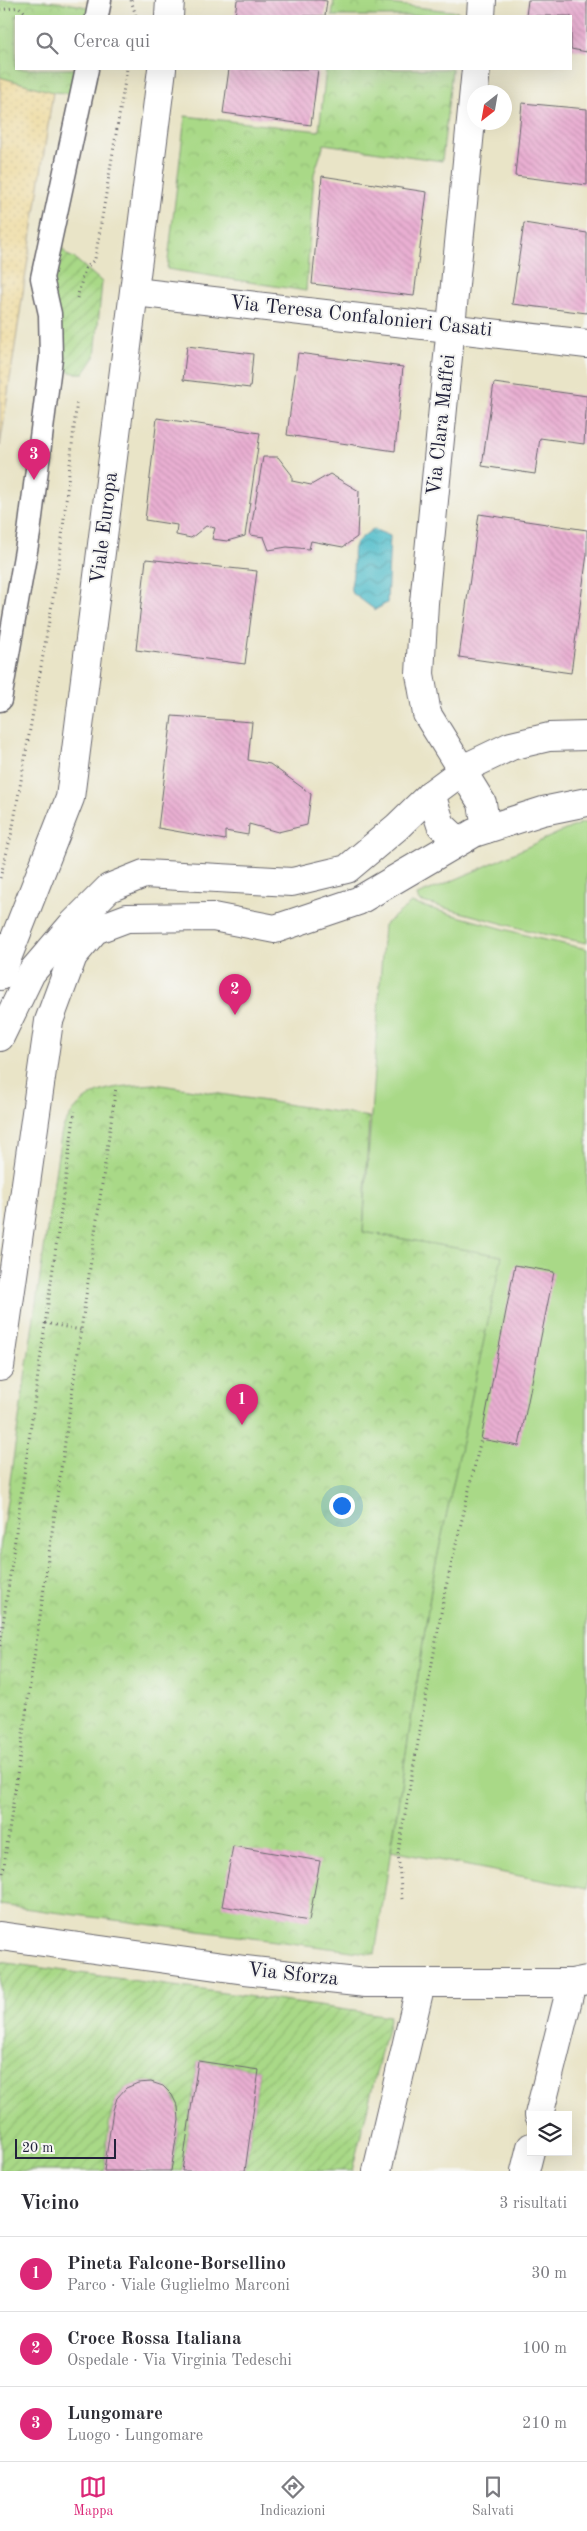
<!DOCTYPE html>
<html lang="it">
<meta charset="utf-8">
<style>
:root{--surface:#fff;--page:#f2f2f3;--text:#2b2b33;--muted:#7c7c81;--line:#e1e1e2;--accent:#db2777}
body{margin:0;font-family:"Old Standard TT",serif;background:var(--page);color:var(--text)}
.controls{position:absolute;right:15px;bottom:15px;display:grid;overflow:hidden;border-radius:0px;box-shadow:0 5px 20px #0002}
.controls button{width:45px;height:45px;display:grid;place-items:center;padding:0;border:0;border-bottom:1px solid var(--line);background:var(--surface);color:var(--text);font:25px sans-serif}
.compass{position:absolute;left:467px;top:85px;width:45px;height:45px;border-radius:50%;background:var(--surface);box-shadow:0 5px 20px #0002;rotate:211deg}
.scale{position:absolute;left:15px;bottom:12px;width:101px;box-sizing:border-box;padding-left:5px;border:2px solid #22223b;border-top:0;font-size:14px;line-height:18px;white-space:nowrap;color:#22223b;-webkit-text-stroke:4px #f6f6f2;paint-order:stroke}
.you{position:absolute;left:341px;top:1505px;width:18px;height:18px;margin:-12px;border:4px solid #fff;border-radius:50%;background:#1a73e8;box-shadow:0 0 0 8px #1a73e833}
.badge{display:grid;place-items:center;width:32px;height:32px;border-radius:50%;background:var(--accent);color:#fff;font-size:16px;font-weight:700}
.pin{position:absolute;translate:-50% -41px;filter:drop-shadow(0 1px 2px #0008)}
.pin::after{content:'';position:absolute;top:26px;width:18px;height:15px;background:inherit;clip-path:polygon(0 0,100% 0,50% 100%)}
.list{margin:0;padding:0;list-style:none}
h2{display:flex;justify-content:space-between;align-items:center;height:65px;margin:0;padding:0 20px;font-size:21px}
h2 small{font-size:16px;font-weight:400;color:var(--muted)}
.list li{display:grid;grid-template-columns:32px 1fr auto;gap:15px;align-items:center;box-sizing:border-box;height:75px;padding:0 20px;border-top:1px solid var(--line)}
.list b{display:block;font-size:19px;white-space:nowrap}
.list p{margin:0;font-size:16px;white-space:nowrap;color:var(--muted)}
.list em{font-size:16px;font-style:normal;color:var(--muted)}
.icon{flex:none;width:28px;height:28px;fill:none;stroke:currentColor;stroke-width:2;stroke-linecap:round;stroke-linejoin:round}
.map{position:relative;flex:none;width:587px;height:2171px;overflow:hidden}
.search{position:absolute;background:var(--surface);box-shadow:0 5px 20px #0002;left:15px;right:15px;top:15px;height:55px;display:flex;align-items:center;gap:12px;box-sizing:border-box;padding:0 18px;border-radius:0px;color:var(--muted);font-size:19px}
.sheet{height:290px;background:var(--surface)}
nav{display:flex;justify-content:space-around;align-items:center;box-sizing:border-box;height:70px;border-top:1px solid var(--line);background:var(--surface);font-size:14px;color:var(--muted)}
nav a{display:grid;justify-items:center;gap:2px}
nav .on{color:var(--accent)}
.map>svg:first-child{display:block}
</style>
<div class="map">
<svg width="587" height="2171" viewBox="0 0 587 2171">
<defs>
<pattern id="sand-dots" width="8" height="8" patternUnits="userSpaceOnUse" patternTransform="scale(1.25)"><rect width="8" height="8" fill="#eeda9e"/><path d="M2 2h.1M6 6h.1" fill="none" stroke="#ccbb89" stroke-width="1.8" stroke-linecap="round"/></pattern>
<pattern id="park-crowns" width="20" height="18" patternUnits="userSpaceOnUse" patternTransform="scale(1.25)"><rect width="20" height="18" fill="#a9d987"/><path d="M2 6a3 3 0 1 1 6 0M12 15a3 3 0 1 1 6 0" fill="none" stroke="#91ba75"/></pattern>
<pattern id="garden-furrows" width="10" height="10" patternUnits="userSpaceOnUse" patternTransform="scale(1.25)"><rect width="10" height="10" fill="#a9d987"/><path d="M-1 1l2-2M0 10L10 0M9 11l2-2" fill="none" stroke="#91ba75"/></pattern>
<pattern id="water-waves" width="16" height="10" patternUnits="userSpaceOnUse" patternTransform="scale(1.25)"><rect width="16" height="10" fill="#51bdca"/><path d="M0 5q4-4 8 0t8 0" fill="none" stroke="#4399a5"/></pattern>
<pattern id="building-back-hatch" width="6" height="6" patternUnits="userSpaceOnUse" patternTransform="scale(1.25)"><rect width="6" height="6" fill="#e9afd2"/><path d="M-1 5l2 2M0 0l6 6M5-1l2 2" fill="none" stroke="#c896b5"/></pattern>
</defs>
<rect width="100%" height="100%" fill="#f6f6f2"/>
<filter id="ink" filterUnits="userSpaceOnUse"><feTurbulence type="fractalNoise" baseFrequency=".02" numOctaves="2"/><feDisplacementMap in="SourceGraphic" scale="10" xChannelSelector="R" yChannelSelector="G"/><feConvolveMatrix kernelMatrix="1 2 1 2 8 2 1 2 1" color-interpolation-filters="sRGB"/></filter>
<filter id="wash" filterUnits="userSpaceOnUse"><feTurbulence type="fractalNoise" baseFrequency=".0096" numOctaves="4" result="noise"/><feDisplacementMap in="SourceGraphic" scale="20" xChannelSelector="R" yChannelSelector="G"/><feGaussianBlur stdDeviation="1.12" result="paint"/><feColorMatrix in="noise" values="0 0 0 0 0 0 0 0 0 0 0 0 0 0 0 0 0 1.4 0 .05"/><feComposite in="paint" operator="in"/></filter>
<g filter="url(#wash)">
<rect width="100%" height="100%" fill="#e9e4c7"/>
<g fill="#a9d987" stroke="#667e61">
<path d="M582 823H587V943L538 933 419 901 417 895C473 874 526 846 582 823Z"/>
<polygon points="411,903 536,938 587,949 587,1889 391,1851 433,1577 501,1256 363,1232 384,925"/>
</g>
<polygon fill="url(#sand-dots)" stroke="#887e6c" points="0,77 53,92 0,446"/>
<g fill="url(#park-crowns)" stroke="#667e61">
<path d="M0 0C30 0 85 0 106 16H16V69H97L92 95 53 92 0 77Z"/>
<polygon points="334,0 355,0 459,12 458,16 332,16"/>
<polygon points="326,69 452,69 442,161 324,144 314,174 306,291 167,269 185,116 319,131"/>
<path d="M155 1084 369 1117 363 1232 502 1256 433 1577 375 1954 0 1905V1548L58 1154C60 1145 60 1132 65 1124 86 1085 116 1087 155 1084Z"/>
</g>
<g fill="url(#garden-furrows)" stroke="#667e61">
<path d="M53 235 67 255 74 258 102 282 95 357 84 373C68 374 62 370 51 358Z"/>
<path d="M0 1962 390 2016 352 2171H245L259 2070 198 2061 182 2171H171C175 2145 193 2080 146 2082 134 2083 123 2088 117 2099 107 2116 107 2151 104 2171H0Z"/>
</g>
<path fill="url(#water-waves)" stroke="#3a7082" d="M373 529 390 536 387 603 375 610 351 592C350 585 353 580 353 573 355 544 347 548 373 529Z"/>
<g id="blocks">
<g fill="url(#building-back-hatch)">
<polygon points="237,0 321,0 327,1 325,16 235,16"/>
<polygon points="528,0 587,0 587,52 571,49 571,16 526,16"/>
<polygon points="229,69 318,69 311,125 223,113"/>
<polygon points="522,103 587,109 587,185 515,176"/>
<polygon points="322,176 427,192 414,296 312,284"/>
<polygon points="524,223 587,233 587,313 512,304"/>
<polygon points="187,346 253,354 250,388 183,380"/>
<polygon points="298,353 403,367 395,451 287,435"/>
<polygon points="494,383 587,396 584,444 540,438 535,474 482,466"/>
<polygon points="157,418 260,433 245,536 227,541 212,539 215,528 206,526 191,538 176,535 177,525 145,520"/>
<polygon points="263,457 278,457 292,475 292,481 311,485 330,474 359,491 357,537 343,547 311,541 309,549 287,547 269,550 264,537 250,535"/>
<polygon points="479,514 587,530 587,554 571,673 459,657"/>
<polygon points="146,559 257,571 245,664 136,650"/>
<polygon points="172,716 252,722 248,760 270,764 311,794 307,825 278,832 249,824 248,835 225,831 225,840 158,828"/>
<polygon points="515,1265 554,1272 519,1446 481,1439"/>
<polygon points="233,1846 320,1861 309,1921 222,1906"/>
<polygon points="198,2061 259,2070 245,2171 182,2171"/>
<polygon points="151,2082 163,2086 172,2095 178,2107 179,2120 171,2171 104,2171 113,2110 117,2098 126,2088 138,2083"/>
</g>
</g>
</g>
<g filter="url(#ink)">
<use href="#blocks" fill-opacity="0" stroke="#68666c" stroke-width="1"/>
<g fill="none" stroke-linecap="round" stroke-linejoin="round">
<g stroke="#68666c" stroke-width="25">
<g id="pedestrian">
<polyline points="97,16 100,0"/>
<polyline points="0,700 29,533 51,358 50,314 42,278 87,69"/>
</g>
</g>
<g stroke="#68666c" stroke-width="30">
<g id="minor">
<polyline points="135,292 587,344"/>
<polyline points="539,2115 572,1983"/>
<polyline points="377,2171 421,1983"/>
<polyline points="525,2171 531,2147"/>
</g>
</g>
<g stroke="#68666c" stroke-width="30">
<g id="tertiary">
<polyline points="169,16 170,0"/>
<polyline points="481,16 482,0"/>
<polyline points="476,69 424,603 420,674 427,714 482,803 486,829"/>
<polyline points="431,794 441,825 458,841"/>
<polyline points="0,976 70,798 162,69"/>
<polyline points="0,1037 31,973 72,925 109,888 144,874 292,882 347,869 397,827 431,794 469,766 511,746 549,737 587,736"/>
<polyline points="0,1367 49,1021 73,956 95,930 127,918 213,917 275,929 358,901 474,833 543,811 587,802"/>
<polyline points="0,1936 245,1970 366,1983 572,1983 587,1980"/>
</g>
</g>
<g stroke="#68666c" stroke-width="3" stroke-dasharray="1 4" stroke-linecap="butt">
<polyline points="131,0 136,16"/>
<polyline points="0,10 19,7 29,16"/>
<polyline points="77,298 85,269 95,259 127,69"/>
<polyline points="0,878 12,832 59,564 77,400"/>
<polyline points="45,1323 81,1330"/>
<polyline points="0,1646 75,1111"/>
<polyline points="0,1877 3,1873 116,1087"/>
<polyline points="402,1899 398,1853 445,1591 481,1439"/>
</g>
<use href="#pedestrian" stroke="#fff" stroke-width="22"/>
<use href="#minor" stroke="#fff" stroke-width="28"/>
<use href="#tertiary" stroke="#fff" stroke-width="28"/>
</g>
</g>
<g text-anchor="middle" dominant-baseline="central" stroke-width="4" stroke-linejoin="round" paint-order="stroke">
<g font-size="20" fill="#22223b" stroke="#f6f6f2">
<text transform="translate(361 317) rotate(6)">Via Teresa Confalonieri Casati</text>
<text transform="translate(442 425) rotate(-84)">Via Clara Maffei</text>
<text transform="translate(105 528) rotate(-83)">Viale Europa</text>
<text transform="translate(293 1975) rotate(6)">Via Sforza</text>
</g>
</g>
</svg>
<div class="controls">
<button><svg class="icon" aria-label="layers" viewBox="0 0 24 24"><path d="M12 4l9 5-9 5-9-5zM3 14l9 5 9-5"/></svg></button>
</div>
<svg class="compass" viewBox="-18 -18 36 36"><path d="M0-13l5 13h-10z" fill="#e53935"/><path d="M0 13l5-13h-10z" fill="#7c7c81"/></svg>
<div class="scale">20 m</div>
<div class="you"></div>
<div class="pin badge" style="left:242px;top:1425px">1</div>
<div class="pin badge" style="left:235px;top:1015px">2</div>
<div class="pin badge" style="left:34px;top:480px">3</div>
<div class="search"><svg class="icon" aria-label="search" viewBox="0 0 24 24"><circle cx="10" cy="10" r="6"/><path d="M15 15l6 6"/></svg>Cerca qui</div>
</div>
<section class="sheet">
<h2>Vicino<small>3 risultati</small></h2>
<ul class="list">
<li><span class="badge">1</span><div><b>Pineta Falcone-Borsellino</b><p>Parco · Viale Guglielmo Marconi</p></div><em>30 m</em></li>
<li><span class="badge">2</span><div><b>Croce Rossa Italiana</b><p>Ospedale · Via Virginia Tedeschi</p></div><em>100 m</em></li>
<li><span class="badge">3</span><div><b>Lungomare</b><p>Luogo · Lungomare</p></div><em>210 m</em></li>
</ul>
</section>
<nav>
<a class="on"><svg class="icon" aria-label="map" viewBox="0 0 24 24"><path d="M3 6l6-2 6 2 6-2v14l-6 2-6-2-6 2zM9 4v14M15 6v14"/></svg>Mappa</a>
<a><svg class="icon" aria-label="directions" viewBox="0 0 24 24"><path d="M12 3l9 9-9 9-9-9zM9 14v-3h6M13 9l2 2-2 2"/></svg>Indicazioni</a>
<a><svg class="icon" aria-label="saved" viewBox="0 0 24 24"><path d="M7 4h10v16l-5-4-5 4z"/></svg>Salvati</a>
</nav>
